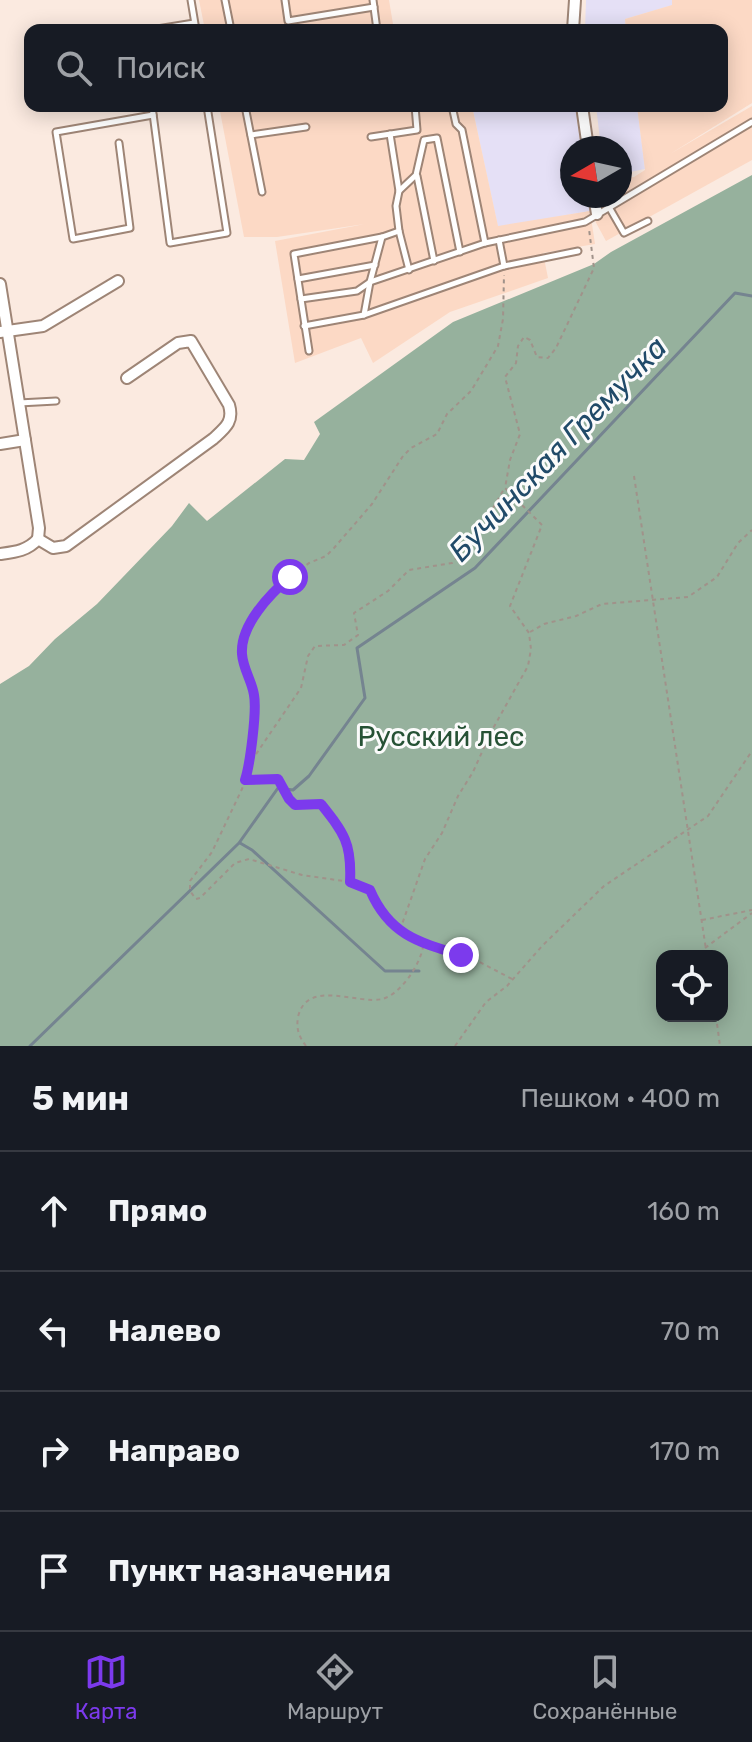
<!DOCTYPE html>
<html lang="ru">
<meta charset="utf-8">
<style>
:root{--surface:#171b24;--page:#242831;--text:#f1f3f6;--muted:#9ea1a6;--line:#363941;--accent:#7c3aed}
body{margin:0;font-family:Rubik,sans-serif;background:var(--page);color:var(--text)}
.controls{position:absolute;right:24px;bottom:24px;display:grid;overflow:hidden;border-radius:16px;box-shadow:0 4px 20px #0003}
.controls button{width:72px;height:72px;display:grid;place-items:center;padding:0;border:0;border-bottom:2px solid var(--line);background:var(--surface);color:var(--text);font:40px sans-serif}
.compass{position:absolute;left:560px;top:136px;width:72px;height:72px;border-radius:50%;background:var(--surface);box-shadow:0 4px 20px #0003;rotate:261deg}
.stop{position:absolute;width:24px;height:24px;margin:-18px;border:6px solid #7c3aed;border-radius:50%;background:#fff}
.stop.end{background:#7c3aed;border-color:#fff;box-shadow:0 2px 8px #0008}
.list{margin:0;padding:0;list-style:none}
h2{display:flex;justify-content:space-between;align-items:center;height:104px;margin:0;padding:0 32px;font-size:34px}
h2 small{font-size:26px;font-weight:400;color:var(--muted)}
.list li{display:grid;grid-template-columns:52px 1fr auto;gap:24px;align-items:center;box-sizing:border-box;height:120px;padding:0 32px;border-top:2px solid var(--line)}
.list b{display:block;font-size:30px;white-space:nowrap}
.list em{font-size:26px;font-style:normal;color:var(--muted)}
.icon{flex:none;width:44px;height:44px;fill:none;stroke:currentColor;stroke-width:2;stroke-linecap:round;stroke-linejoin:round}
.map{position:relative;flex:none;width:752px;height:1046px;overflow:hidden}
.search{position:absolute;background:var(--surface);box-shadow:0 4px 20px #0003;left:24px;right:24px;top:24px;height:88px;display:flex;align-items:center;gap:20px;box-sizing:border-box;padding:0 28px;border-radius:16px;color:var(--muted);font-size:30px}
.sheet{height:584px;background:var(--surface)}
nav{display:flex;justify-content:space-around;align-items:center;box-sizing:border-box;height:112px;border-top:2px solid var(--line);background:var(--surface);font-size:22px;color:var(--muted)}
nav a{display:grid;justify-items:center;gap:4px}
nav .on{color:var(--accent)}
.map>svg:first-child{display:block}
</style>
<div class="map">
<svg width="752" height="1046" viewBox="0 0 752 1046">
<rect width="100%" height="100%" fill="#fbeae0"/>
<g fill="#e5e0f6">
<polygon points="586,0 672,0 673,5 625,19 626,30 585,30"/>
<polygon points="472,106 575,106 581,148 572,148 572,196 588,196 590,211 498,227"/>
<polygon points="596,106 637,106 645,169 620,174 620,148 601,148"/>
</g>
<g fill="#fcd9c5">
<polygon points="199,0 389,0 394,30 205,30"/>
<polygon points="672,0 752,0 752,103 670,154 752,106 752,160 606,241 594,219 605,213 603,196 620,196 620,178 634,177 645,170 637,106 722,106 722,30 626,30 625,19 672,5"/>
<polygon points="219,106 472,106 498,226 590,211 595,244 543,253 548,278 450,312 373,363 361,338 295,363 275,241 365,224 277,237 244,237"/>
</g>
<path fill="#96b19d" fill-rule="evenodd" d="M752 175V1046H0V684L29 666 55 639 97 604 172 526 189 503 207 521 285 459 304 460 320 434 314 422 453 322 594 264 611 252ZM722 956V1016H662V956Z"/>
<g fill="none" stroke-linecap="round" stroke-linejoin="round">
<g stroke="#758490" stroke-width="3">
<polyline points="240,843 252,850 385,971 419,971"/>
<polyline points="30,1046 239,843 278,788 293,790 309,776 365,698 357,648 475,568 735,293 752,296"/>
</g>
<g stroke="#9e8576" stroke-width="9">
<g id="service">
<polyline points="191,0 196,30"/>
<polyline points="225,0 231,30"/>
<polyline points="285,0 288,21 374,7"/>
<polyline points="373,0 377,30"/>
<polyline points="151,30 194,23"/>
<polyline points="152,106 170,243 227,233 207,106"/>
<polyline points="245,106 262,192"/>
<polyline points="372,106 373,106"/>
<polyline points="452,106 456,124 462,130 485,243"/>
<polyline points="390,134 399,191 396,206 399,231 409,270"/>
<polyline points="251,135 306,127"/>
<polyline points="371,137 417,130 415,106"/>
<polyline points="119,143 130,228 73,239 56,132 153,115"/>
<polyline points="417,176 434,261"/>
<polyline points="399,191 416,175 424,140 437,138 460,252"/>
<polyline points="609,207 624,233 648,221"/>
<polyline points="499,240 504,266"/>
<polyline points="298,279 375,265"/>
<polyline points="301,299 357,291 370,282 485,243 585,222 752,122"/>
<polyline points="364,315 370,282 382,237 399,231"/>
<polyline points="304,326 364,315 504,266 578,251"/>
<polyline points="309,351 294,254 382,237"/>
<polyline points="19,403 56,401"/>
</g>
</g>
<g stroke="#9e8576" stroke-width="14">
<g id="minor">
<polyline points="573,30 575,0"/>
<polyline points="582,106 588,148"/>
<polyline points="594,196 597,214"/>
<polyline points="0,284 39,528 38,539"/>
<polyline points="0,332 43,326 118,281"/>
<polyline points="0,444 25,440"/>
<path d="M38 539 53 548 66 546 213 439C225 428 234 422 229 405L191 341 178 343 127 378"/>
<path d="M0 554C15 552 27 551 38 539"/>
</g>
</g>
<g stroke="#a0928a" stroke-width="2" stroke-dasharray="4 4" stroke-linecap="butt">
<polyline points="634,476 707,956"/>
<polyline points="530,632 544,624 576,616 602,604 688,597 717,577 738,543 752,530"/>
<polyline points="251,762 255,703 242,653 246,631 273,591 309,563 326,556 334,548 372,504 403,456 411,448 437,434 447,414 471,391 498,346 503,319 504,275"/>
<path d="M245 780 278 779 289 799 295 805 321 804C344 833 352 843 350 882L370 890 380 912 405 935 472 958 512 979"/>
<polyline points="350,882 302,875 249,859 235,863 200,898 196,899 190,891 190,881 212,852 242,789 252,760 301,688 308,656 315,646 344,645 358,635 354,613 388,591 409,570 452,563 482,527 504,489"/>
<polyline points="702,920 752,910"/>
<polyline points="400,930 425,859 442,833 458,796 473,772 491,732 528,666 531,649 529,633 510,606 542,525 505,488 510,460 520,434 505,377 516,363 518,346 524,337 530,340 537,357 548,358 556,348 594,268 589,229"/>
<polyline points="705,948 752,913"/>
<polyline points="716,1016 720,1046"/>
<path d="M306 1046C299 1037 296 1029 298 1017 307 978 358 1005 382 999 400 995 420 965 423 947L419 941"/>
<polyline points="455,1046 486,1002 507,986 542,946 604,886 708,816 752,751"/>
</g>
<use href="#service" stroke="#fff" stroke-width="5"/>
<use href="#minor" stroke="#fff" stroke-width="10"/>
</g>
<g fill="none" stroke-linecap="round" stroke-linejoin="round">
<path stroke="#7c3aed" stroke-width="10" d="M290 577C270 594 240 625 242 654 243 669 252 681 254 695 257 711 250 765 245 780L278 779 289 799 295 805 321 804C344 833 352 843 350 882L370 890C389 934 417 942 461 955"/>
</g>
<g text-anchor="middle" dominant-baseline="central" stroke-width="6" stroke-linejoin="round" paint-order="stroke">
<g font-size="28" fill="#265235" stroke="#fbfbfb">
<text x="441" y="736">Русский лес</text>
</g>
<g font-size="30" font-style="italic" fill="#204a69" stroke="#fbfbfb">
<text transform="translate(558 449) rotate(-46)">Бучинская Гремучка</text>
</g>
</g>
</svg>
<div class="controls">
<button><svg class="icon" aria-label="locate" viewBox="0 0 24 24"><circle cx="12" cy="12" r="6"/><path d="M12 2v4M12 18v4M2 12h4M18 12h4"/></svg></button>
</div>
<svg class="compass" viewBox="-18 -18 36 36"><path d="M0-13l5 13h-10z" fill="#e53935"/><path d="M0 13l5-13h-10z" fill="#9ea1a6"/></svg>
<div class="stop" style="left:290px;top:577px"></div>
<div class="stop end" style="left:461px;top:955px"></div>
<div class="search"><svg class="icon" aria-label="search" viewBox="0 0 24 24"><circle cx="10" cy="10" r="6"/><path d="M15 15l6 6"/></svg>Поиск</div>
</div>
<section class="sheet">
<h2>5 мин<small>Пешком · 400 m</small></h2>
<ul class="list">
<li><svg class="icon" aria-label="ahead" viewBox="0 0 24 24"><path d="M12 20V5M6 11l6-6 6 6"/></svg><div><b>Прямо</b></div><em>160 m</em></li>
<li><svg class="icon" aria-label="left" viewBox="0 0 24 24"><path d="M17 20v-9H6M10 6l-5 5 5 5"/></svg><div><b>Налево</b></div><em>70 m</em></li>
<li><svg class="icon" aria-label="right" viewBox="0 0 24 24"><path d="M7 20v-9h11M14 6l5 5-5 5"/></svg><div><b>Направо</b></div><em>170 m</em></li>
<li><svg class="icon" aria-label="arrive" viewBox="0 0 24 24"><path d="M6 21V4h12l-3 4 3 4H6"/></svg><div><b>Пункт назначения</b></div></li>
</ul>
</section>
<nav>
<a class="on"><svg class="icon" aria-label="map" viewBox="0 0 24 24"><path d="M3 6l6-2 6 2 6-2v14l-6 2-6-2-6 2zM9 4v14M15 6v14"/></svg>Карта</a>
<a><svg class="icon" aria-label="directions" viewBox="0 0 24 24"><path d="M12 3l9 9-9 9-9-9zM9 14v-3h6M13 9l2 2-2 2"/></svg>Маршрут</a>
<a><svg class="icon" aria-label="saved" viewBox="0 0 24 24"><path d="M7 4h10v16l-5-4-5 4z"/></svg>Сохранённые</a>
</nav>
